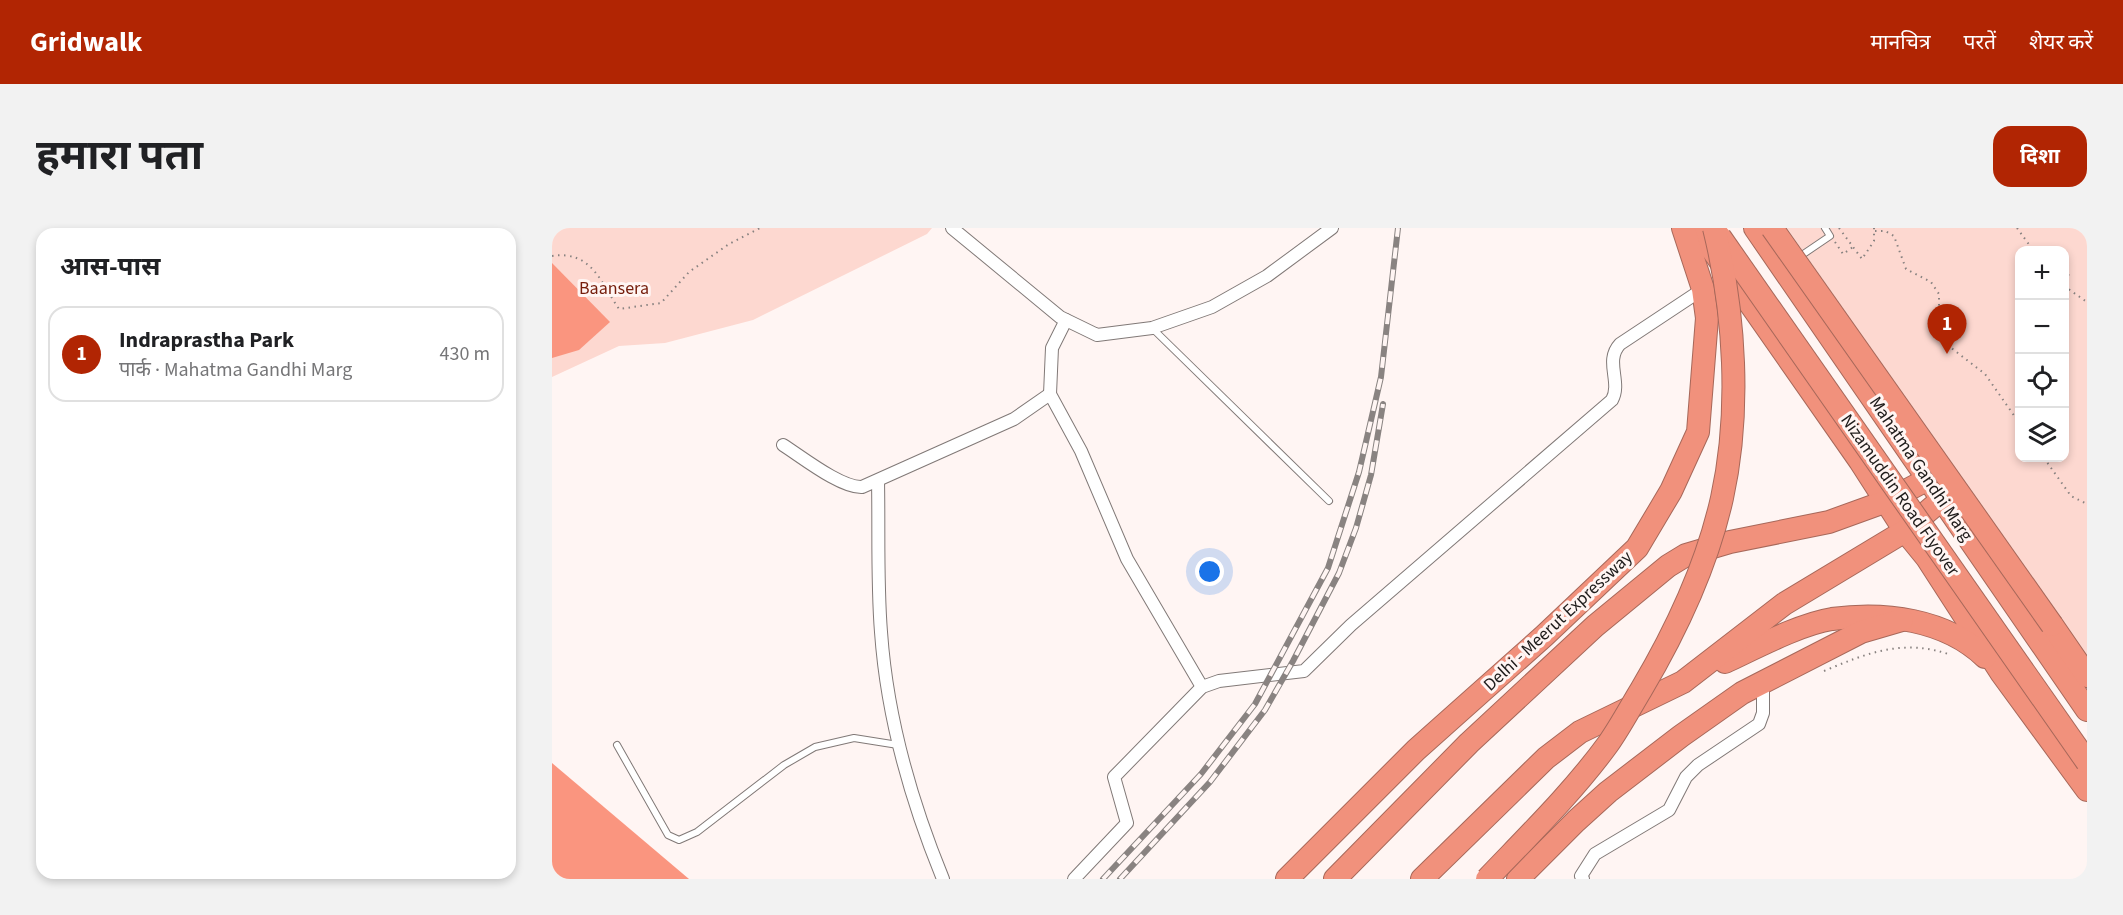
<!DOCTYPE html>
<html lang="hi">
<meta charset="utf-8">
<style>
:root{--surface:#fff;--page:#f2f2f2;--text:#202124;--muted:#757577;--line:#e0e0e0;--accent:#b12503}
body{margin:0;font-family:"Source Sans 3","Noto Sans Devanagari",sans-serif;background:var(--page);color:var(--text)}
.controls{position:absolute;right:18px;top:18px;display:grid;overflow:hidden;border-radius:12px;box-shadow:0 3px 9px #0003}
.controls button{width:54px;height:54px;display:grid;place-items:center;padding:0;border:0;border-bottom:2px solid var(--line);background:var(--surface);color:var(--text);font:30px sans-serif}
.you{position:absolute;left:658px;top:344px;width:21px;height:21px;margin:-15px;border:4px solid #fff;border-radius:50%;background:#1a73e8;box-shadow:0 0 0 9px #1a73e833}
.badge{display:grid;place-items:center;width:39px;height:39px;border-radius:50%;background:var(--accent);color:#fff;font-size:20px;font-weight:700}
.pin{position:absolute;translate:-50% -50px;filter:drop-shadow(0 2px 3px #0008)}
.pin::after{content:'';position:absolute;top:32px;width:21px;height:18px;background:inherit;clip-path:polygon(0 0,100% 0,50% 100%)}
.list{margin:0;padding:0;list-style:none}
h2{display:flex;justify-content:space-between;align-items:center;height:78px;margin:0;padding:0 24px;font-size:26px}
h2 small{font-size:20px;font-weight:400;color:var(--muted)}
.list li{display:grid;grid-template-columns:39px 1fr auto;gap:18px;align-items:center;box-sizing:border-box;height:96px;margin:0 12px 12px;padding:0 12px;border:2px solid var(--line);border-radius:18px}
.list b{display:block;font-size:22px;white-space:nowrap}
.list p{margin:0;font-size:20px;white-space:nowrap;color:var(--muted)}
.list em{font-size:20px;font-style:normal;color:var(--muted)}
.icon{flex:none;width:33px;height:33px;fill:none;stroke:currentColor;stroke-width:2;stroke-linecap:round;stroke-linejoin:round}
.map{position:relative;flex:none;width:1535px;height:651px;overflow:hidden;border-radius:18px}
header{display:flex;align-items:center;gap:36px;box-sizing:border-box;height:84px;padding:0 30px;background:var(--accent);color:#fff}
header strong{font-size:28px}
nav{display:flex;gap:33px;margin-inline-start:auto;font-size:21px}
.intro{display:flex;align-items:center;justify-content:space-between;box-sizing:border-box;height:144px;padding:0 36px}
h1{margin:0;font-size:42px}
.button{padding:15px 27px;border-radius:18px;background:var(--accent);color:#fff;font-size:21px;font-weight:700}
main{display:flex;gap:36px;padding:0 36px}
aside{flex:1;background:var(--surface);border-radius:18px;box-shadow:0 3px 9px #0003}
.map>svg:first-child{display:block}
</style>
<header>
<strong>Gridwalk</strong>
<nav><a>मानचित्र</a><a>परतें</a><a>शेयर करें</a></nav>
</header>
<div class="intro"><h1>हमारा पता</h1><a class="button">दिशा</a></div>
<main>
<aside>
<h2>आस-पास<small></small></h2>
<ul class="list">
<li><span class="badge">1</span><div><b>Indraprastha Park</b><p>पार्क · Mahatma Gandhi Marg</p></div><em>430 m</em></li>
</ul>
</aside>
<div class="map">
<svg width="1535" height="651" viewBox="0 0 1535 651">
<rect width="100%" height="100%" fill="#fff5f3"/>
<g fill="#fdd8d0" fill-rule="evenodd">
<polygon points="0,0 380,0 375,6 201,92 113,115 67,118 0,149"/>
<path d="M1235 0H1535V433ZM1468 22H1512V230H1468Z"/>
</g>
<g fill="#fa957f">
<polygon points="0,35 58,94 27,122 0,130"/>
<polygon points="0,535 137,651 0,651"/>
</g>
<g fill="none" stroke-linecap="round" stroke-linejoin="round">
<g stroke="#817977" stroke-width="8">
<g id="lane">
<polyline points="1247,29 1278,8 1273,0"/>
<polyline points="600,100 777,273"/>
<polyline points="65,517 116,607 127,612 145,604 232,537 263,519 302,510 346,517"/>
</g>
</g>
<g stroke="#817977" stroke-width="14">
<g id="street">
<polyline points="400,0 508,89 545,107 600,100 660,79 715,48 780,0"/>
<polyline points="514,92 500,120 498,166 529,223 575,331 650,459"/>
<path d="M231 217C250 229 289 260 310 259L462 191 498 166"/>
<path d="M326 253C327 303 325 354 329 404 335 489 359 573 391 651"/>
<path d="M522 651 575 595 562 549 650 459 667 453 752 443 799 397 1060 172C1070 154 1052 133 1068 116L1151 61"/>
<polyline points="1031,651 1029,648 1043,626 1117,582 1134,549 1146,537 1207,496 1211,485 1211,454"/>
</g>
</g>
<g stroke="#a7685a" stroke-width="24">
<g id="highway">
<polyline points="1145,0 1308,233 1353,303 1375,330 1450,446 1535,562"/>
<polyline points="1203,0 1535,482"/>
<polyline points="1500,397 1535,448"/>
<path d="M1173 434C1203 420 1248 396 1280 391 1333 384 1393 391 1433 429"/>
<polyline points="735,651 864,522 992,408 1085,320 1119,263 1146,204 1155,90 1151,61 1131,0"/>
<polyline points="783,651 917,515 1043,398 1116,338 1134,327 1178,314 1277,294 1335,273 1376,251"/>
<polyline points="870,651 994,530 1028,504 1131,454 1232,376 1353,303 1390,271"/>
<polyline points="966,651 1024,593 1056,564 1129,508 1190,465 1309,404 1350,392"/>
</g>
</g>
<g stroke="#888280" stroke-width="2" stroke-dasharray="1.5 4.5" stroke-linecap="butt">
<polyline points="1287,0 1310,31 1322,13 1322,0"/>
<polyline points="1465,0 1481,22"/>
<polyline points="1323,3 1333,3 1342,8 1354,41 1379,54 1387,66 1387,94 1398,119 1433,146 1468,196"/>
<polyline points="1283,14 1291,26 1301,19"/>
<path d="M0 28C40 22 49 55 67 81L109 75 137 44 177 16 208 0"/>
<polyline points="1512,43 1517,46 1512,54"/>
<polyline points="1512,58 1535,74"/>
<polyline points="1492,230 1519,268 1535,276"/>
<path d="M1272 443C1315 425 1352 410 1399 427"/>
</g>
<use href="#lane" stroke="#fff" stroke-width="6"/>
<use href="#street" stroke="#fff" stroke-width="12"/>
<use href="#highway" stroke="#f1917c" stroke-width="22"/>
<g stroke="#898381" stroke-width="6">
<g id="rail">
<polyline points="551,651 649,546 703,476 776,340 807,244 829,149 846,0"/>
<polyline points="568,651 658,554 713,482 741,433 787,345 804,300 819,247 831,176"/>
</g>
</g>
<use href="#rail" stroke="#fff5f3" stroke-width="4" stroke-dasharray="11" stroke-linecap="butt"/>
<g stroke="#a7685a" stroke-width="24" stroke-linecap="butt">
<g id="highway-bridge">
<polyline points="1220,0 1500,397"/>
<polyline points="1168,9 1535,534"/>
<path d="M935 651C976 608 1021 564 1056 516 1068 499 1078 480 1089 462 1124 403 1155 337 1170 270 1189 184 1183 85 1162 0"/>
</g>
</g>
<use href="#highway-bridge" stroke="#f1917c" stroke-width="22"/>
</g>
<g text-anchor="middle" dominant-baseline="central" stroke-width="6" stroke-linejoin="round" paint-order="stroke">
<g font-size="18" fill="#751d0b" stroke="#fff5f3">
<text x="62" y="60">Baansera</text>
</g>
<g font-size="18" fill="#1e1b1a" stroke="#fff5f3">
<text transform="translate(1369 241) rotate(56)">Mahatma Gandhi Marg</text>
<text transform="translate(1348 267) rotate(55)">Nizamuddin Road Flyover</text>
<text transform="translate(1006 393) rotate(-43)">Delhi - Meerut Expressway</text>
</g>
</g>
</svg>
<div class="controls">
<button>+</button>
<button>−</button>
<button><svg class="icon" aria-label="locate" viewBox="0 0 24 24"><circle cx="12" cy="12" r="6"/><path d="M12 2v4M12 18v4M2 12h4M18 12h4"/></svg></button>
<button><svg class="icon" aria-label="layers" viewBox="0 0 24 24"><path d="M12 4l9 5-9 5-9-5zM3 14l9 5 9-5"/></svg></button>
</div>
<div class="you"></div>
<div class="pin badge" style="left:1395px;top:126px">1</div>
</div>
</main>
